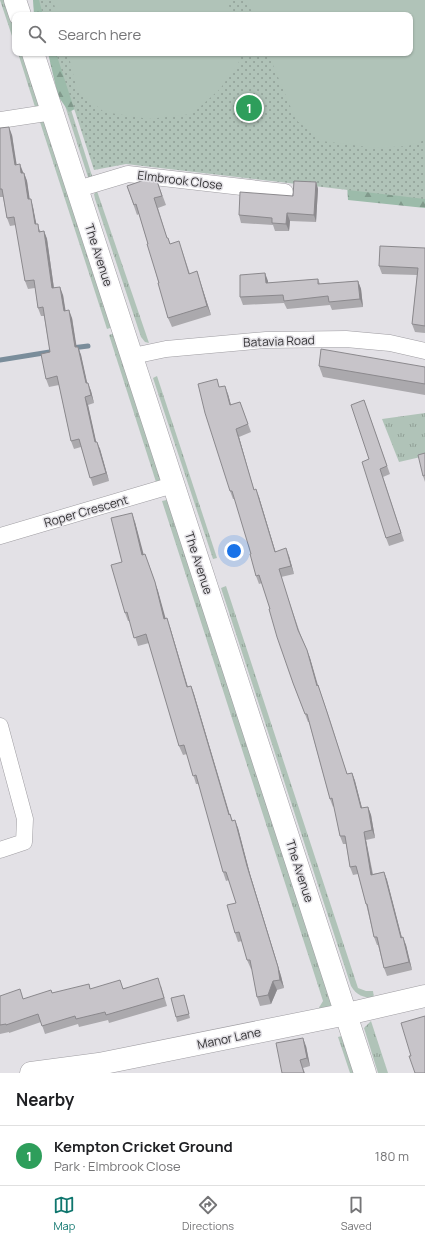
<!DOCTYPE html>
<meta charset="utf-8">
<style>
:root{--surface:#fff;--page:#f6f6f6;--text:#202124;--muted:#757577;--line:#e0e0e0;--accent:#0f766e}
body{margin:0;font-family:Manrope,sans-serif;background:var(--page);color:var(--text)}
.you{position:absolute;left:234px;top:551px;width:14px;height:14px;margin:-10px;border:3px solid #fff;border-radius:50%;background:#1a73e8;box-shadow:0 0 0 6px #1a73e833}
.badge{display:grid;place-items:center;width:26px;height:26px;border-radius:50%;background:var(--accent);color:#fff;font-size:13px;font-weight:700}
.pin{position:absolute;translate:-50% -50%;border:2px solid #fff;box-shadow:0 1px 4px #0006}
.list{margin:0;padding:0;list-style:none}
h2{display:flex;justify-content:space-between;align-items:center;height:52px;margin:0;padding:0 16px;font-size:17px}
h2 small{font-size:13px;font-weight:400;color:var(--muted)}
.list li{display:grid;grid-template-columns:26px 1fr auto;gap:12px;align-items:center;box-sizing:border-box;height:60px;padding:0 16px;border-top:1px solid var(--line)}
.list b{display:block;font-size:15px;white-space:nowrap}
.list p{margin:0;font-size:13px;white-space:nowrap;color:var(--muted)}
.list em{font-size:13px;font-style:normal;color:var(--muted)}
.icon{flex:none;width:22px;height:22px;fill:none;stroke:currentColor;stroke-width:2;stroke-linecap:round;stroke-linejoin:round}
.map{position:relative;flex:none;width:425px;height:1073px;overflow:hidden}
.search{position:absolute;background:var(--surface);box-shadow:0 1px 3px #0004;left:12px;right:12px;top:12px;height:44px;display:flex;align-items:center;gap:10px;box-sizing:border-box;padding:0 14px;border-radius:8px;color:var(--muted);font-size:15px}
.sheet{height:112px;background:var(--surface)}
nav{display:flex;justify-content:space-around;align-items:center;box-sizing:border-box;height:56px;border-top:1px solid var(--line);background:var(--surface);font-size:11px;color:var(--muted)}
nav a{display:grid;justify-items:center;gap:2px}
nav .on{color:var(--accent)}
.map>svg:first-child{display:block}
</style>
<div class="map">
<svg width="425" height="1073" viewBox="0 0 425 1073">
<defs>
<pattern id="grass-tufts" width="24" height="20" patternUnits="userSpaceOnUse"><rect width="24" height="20" fill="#b0c3b8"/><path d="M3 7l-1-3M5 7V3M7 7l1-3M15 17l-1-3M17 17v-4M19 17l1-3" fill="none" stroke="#909f96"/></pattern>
<pattern id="forest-firs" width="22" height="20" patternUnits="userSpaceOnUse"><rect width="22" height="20" fill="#9cbbaa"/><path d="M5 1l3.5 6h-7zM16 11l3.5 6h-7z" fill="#80998b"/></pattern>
<pattern id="park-dots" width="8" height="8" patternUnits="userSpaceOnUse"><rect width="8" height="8" fill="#b0c3b8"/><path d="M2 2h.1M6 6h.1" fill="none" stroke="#909f96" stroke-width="1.8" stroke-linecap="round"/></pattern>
</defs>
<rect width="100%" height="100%" fill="#e3e1e6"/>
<g fill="url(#grass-tufts)">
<polygon points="0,0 10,0 15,15 15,45"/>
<polygon points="18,53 28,53 39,106 35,107"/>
<polygon points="48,53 53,53 93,179 88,177"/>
<polygon points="45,121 116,326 107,329 40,122"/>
<polygon points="97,191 149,343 145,342 141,337 95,199 94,194"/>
<polygon points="118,332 164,480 156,482 109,335"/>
<polygon points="157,376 217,558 213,559 153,378"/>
<polygon points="425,413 425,456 399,462 382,419"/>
<polygon points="171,499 332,1003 330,1007 317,1011 323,1001 162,501"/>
<path d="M226 586 358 988 366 991H373L374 998C364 998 356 995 351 986L221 588Z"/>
<polygon points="371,1021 388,1073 378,1073 364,1028"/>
<polygon points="345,1035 357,1073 350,1073 338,1037"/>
</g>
<g fill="url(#forest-firs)">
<polygon points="33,0 56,0 61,15 34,15"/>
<polygon points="48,53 73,53 87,103 69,112 58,96"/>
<polygon points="425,182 425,208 348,200 347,183"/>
</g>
<polygon fill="url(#park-dots)" points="39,0 425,0 425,199 126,164 94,170 56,53 410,53 410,15 43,15"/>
<g fill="#b0c3b8">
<polygon points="53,0 227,0 232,15 57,15"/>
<polygon points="247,0 425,0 425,140 408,146 375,148 322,141 296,120 268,53 410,53 410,15 253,15"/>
<polygon points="68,53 238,53 239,62 220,89 192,114 149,119 104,112 77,90"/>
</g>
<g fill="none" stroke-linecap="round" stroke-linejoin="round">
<g stroke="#7a8d9b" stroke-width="5">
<polyline points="72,348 88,346"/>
<polyline points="0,360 56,351"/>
</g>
<g stroke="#9f9da2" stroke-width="17">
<g id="street">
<polyline points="0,120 53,112"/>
<polyline points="78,189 128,174 285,192"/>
<polyline points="133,356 166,349 266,340 346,339 390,343 425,351"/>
<polyline points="0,536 173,485"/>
<polyline points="0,726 25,819 24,842 0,850"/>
</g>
</g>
<g stroke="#9f9da2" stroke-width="23">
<g id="secondary">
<polyline points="15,0 20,15"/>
<polyline points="33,53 365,1073"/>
<polyline points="31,1073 99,1064 347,1014 425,996"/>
</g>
</g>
<use href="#street" stroke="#fff" stroke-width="16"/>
<use href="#secondary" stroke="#fff" stroke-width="22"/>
</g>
<g fill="#aba9ad">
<polygon points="0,128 12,135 16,165 23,173 24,173 27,181 29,199 33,207 36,224 41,232 44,231 47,239 54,288 63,295 65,311 72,318 76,347 78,347 81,355 87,383 91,391 94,403 88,405 96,442 100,449 109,481 93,486 81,447 74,449 71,441 59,385 49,387 46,379 50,352 44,316 41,316 38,308 35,288 28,289 25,281 16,225 10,226 7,218 3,197 0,197"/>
<polygon points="156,178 166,205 158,208 167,238 168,238 170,244 182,250 190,274 197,271 211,315 172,327 168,318 148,244 139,214 137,215 127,186"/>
<polygon points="316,182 318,189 316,222 290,221 289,231 275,231 273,225 241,223 239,215 293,196"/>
<polygon points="425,248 425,333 415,332 412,324 417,275 382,274 379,266"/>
<polygon points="265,273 268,283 318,279 320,284 358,281 361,289 363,307 332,310 330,305 287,309 284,303 243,305 240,297"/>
<polygon points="319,366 425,367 425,395 323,377"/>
<polygon points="228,394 231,405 240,402 251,432 239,437 254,490 259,497 275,551 289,556 294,574 281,577 300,633 310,658 318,685 330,720 347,774 352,773 355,781 362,808 368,807 371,815 375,838 366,840 373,874 384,872 387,880 402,938 406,945 412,970 387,976 384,968 378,945 377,945 374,937 368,912 366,904 358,874 353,875 350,867 346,844 343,844 340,836 334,806 333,807 330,799 309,722 308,722 293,683 262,583 259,584 256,576 251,554 235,499 233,499 230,491"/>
<polygon points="364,400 390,474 383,477 404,541 389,546 386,538 369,459"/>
<polygon points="425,453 425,482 423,476"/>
<polygon points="135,522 143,554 158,591 165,619 170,627 188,687 191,686 194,694 230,815 233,821 238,828 250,874 281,976 284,988 277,990 271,1004 260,1006 257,997 252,969 251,969 247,960 242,941 238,942 235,933 236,903 229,880 226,881 223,872 199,784 196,784 187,754 183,755 179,746 149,643 138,646 130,621 128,621 125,613 122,562"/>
<polygon points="161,986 167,1006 109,1023 108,1020 79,1027 78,1024 45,1034 41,1022 9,1033 9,1032 0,1034 0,996 24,999 52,993 91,989 123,988"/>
<polygon points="184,995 190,1018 177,1022 176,1017"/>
<polygon points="306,1046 310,1066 303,1068 305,1073 282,1073"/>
</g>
<g fill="#8b898d">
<polygon points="9,127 12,135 18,173 15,165"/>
<polygon points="20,164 23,172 24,181 21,173"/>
<polygon points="24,173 27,181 31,207 28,199"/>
<polygon points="316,182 318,189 316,222 314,215"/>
<polygon points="31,199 33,207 38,232 35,224"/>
<polygon points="287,213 290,221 289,231 286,224"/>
<polygon points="44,231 47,239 55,296 52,288"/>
<polygon points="197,271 200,281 211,315 207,306"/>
<polygon points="265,273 268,281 268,291 266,283"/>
<polygon points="358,281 361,289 363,307 360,299"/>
<polygon points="60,287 63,295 67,319 64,311"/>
<polygon points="69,310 72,318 78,355 75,347"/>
<polygon points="78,347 81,355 89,391 86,383"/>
<polygon points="88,383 91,391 94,403 91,395"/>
<polygon points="225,386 228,394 233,413 230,405"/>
<polygon points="85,397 88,405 98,450 95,442"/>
<polygon points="236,429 239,437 256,498 254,490"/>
<polygon points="97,442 100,449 109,481 106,473"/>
<polygon points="256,489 259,497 278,560 275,552"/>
<polygon points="132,513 135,522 146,563 142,555"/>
<polygon points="286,548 289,556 294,574 291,566"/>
<polygon points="148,562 158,591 168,627 164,619"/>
<polygon points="167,618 170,627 190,695 187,687"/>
<polygon points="307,650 310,658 320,694 317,686"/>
<polygon points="191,686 194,694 232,823 229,815"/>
<polygon points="352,773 355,781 364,816 361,808"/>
<polygon points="368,807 371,815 375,838 372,830"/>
<polygon points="235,820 238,828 250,874 281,976 284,988 280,980 247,866"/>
<polygon points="364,832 366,840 374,883 371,875"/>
<polygon points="384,872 387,880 404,946 401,938"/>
<polygon points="403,937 406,945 412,970 409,962"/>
<polygon points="273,981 277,990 271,1004 268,995"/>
<polygon points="303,1038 306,1046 310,1066 307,1058"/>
</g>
<g fill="#c7c4c9" stroke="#8b898d">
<polygon points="9,127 15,165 20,164 21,173 24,173 28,199 31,199 35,224 38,224 39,232 44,231 52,288 60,287 64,311 69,310 75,347 78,347 86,383 88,383 91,395 85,397 95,442 97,442 106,473 90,478 79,439 71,441 57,376 46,379 41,354 50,352 43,307 38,308 34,280 25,281 14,217 7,218 2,189 0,189 0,128"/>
<polygon points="153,177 156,178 162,196 154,198 167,238 168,238 170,244 179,241 189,274 197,271 207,306 168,318 158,283 159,283 147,244 148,244 136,204 134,205 127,186"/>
<polygon points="294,181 316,182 314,215 287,213 286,224 272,223 272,218 239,215 240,192 293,196"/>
<polygon points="380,246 425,248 425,326 412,324 418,268 379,266"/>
<polygon points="265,273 266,283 318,279 318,284 358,281 360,299 329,302 328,296 284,301 283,295 240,297 240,275"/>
<polygon points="321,349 425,367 425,384 319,366"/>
<polygon points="217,379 219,387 225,386 230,405 240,402 248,424 236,429 254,490 256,489 275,552 286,548 291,566 279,569 298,630 307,650 317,686 318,685 327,712 347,774 352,773 361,808 368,807 372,830 364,832 371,875 384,872 401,938 403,937 409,962 384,968 377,937 374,937 367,904 366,904 356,866 350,867 345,836 340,836 332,798 330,799 307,714 305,714 293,683 277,637 269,609 270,609 259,575 256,576 250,554 251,554 232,491 230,491 205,413 198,384"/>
<polygon points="364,400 387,466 380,469 401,533 386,538 362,462 369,459 351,405"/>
<polygon points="425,453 425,475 423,476 418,455"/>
<polygon points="132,513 142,555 145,554 155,582 164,619 167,618 187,687 191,686 229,815 230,814 232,821 235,820 247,866 278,967 280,980 273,981 268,995 257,997 250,960 247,960 239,932 235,933 227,905 236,903 226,872 223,872 196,775 193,776 184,745 179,746 146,634 134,638 127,612 125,613 111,565 122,562 111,518"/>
<polygon points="158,978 164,998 106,1015 105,1012 76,1019 75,1016 42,1026 38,1014 6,1025 6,1024 0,1025 0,996 20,989 23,999 51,990 52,993 89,984 90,989 120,980 123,989"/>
<polygon points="184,995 189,1014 176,1017 171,998"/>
<polygon points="425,1016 425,1073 415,1073 409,1056 411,1056 401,1023"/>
<polygon points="303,1038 307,1058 300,1060 304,1073 282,1073 276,1043"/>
</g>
<g text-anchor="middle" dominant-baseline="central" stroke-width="3" stroke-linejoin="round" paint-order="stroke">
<g font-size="12" fill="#353436" stroke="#e3e1e6">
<text transform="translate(180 180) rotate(7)">Elmbrook Close</text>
<text transform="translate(99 255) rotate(72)">The Avenue</text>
<text transform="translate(279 341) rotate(-2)">Batavia Road</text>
<text transform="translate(86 511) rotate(-16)">Roper Crescent</text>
<text transform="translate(199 563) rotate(72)">The Avenue</text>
<text transform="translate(300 871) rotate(72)">The Avenue</text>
<text transform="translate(229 1038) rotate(-12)">Manor Lane</text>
</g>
</g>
</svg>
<div class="you"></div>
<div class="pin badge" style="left:249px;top:108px;background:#2e9e5b">1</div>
<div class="search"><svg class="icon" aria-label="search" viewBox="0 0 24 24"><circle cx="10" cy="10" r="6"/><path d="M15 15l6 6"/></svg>Search here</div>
</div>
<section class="sheet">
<h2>Nearby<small></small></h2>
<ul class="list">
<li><span class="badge" style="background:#2e9e5b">1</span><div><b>Kempton Cricket Ground</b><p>Park · Elmbrook Close</p></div><em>180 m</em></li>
</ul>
</section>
<nav>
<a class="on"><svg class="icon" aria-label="map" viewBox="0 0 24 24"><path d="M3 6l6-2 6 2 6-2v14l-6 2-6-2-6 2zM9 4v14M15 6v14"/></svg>Map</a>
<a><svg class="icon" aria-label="directions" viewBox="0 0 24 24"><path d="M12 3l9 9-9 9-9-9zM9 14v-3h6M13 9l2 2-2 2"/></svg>Directions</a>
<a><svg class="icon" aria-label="saved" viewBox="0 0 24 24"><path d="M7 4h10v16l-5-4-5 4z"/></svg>Saved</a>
</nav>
